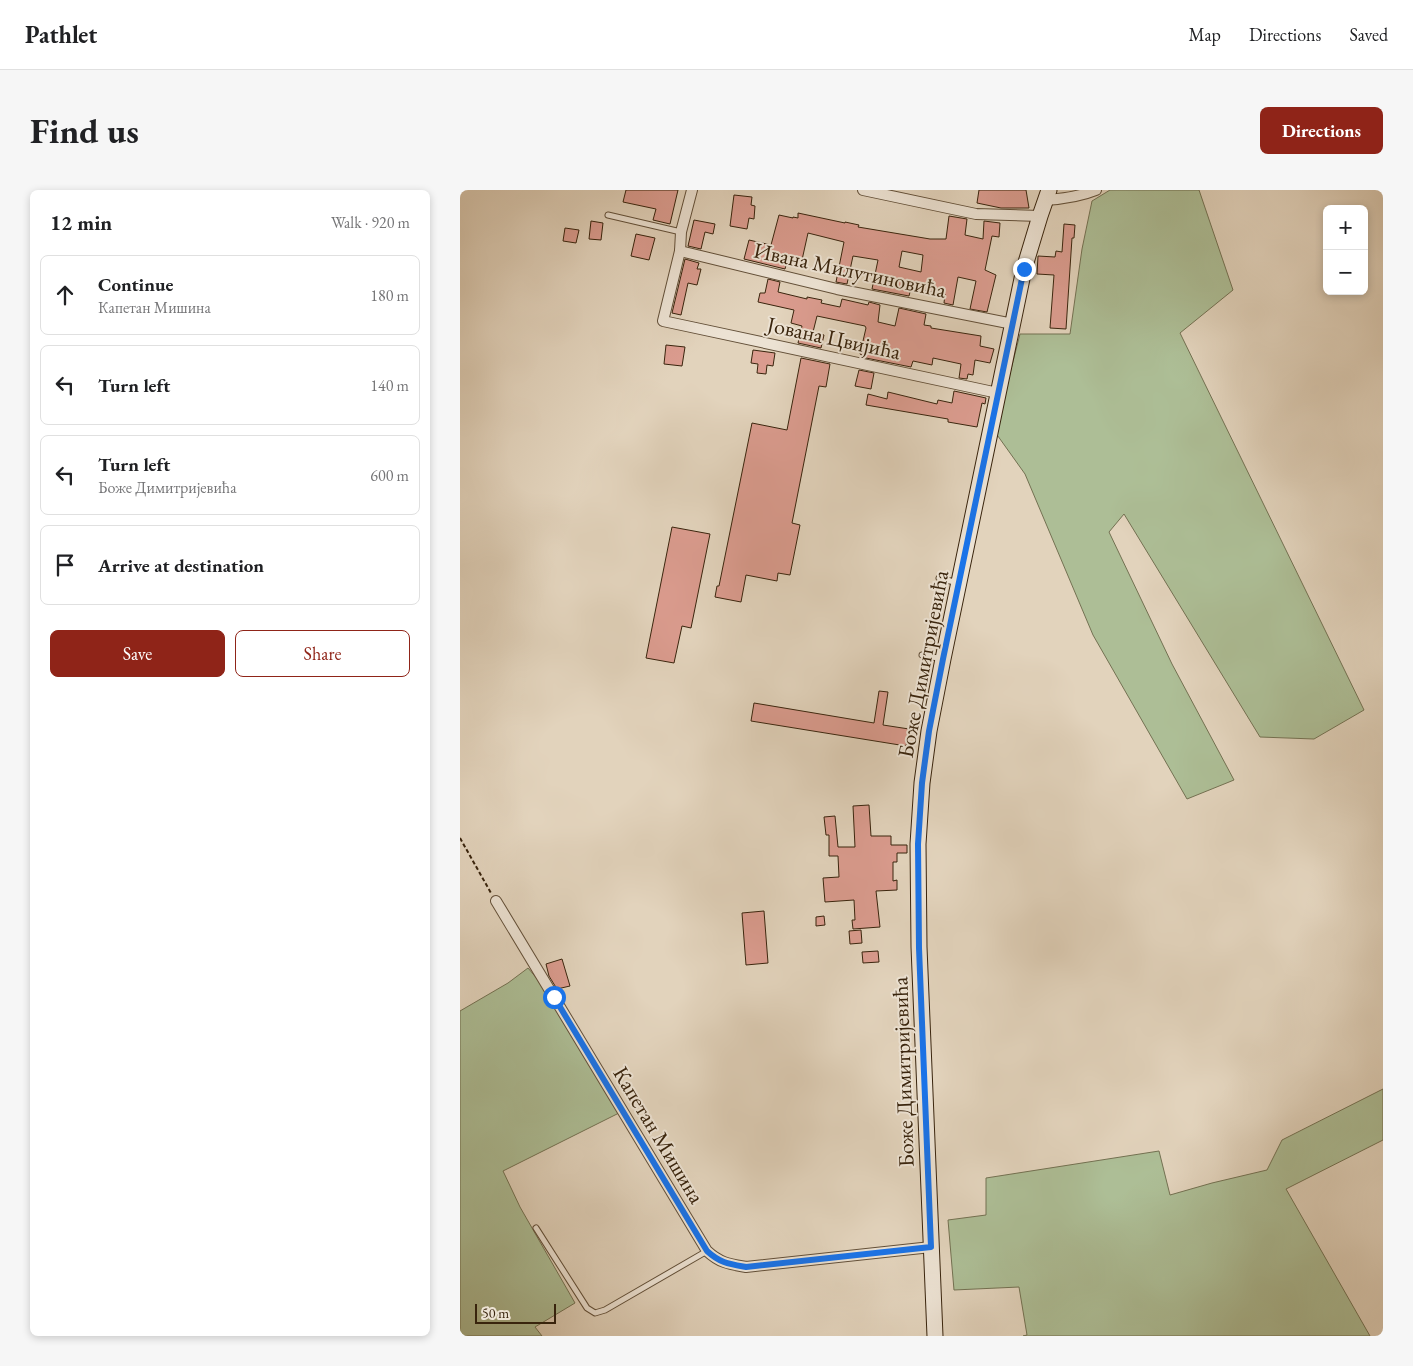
<!DOCTYPE html>
<meta charset="utf-8">
<style>
:root{--surface:#fff;--page:#f6f6f6;--text:#202124;--muted:#757577;--line:#e0e0e0;--accent:#8f2418}
body{margin:0;font-family:"EB Garamond",serif;background:var(--page);color:var(--text)}
.controls{position:absolute;right:15px;top:15px;display:grid;overflow:hidden;border-radius:8px;box-shadow:0 2px 8px #0003}
.controls button{width:45px;height:45px;display:grid;place-items:center;padding:0;border:0;border-bottom:1px solid var(--line);background:var(--surface);color:var(--text);font:25px sans-serif}
.scale{position:absolute;left:15px;bottom:12px;width:81px;box-sizing:border-box;padding-left:5px;border:2px solid #39240d;border-top:0;font-size:14px;line-height:18px;white-space:nowrap;color:#39240d;-webkit-text-stroke:4px #ece2d3;paint-order:stroke}
.stop{position:absolute;width:15px;height:15px;margin:-11px;border:4px solid #1a73e8;border-radius:50%;background:#fff}
.stop.end{background:#1a73e8;border-color:#fff;box-shadow:0 1px 5px #0008}
.list{margin:0;padding:0;list-style:none}
h2{display:flex;justify-content:space-between;align-items:center;height:65px;margin:0;padding:0 20px;font-size:21px}
h2 small{font-size:16px;font-weight:400;color:var(--muted)}
.list li{display:grid;grid-template-columns:32px 1fr auto;gap:15px;align-items:center;box-sizing:border-box;height:80px;margin:0 10px 10px;padding:0 10px;border:1px solid var(--line);border-radius:8px}
.list b{display:block;font-size:19px;white-space:nowrap}
.list p{margin:0;font-size:16px;white-space:nowrap;color:var(--muted)}
.list em{font-size:16px;font-style:normal;color:var(--muted)}
.actions{display:flex;gap:10px;padding:15px 20px}
.actions a{flex:1;padding:11px 0;border:1px solid var(--accent);border-radius:8px;text-align:center;font-size:18px;color:var(--accent)}
.actions .main{background:var(--accent);color:#fff}
.icon{flex:none;width:28px;height:28px;fill:none;stroke:currentColor;stroke-width:2;stroke-linecap:round;stroke-linejoin:round}
.map{position:relative;flex:none;width:923px;height:1146px;overflow:hidden;border-radius:8px}
header{display:flex;align-items:center;gap:30px;box-sizing:border-box;height:70px;padding:0 25px;background:var(--surface);border-bottom:1px solid var(--line)}
header strong{font-size:24px}
nav{display:flex;gap:28px;margin-inline-start:auto;font-size:18px}
.intro{display:flex;align-items:center;justify-content:space-between;box-sizing:border-box;height:120px;padding:0 30px}
h1{margin:0;font-size:35px}
.button{padding:12px 22px;border-radius:8px;background:var(--accent);color:#fff;font-size:18px;font-weight:700}
main{display:flex;gap:30px;padding:0 30px}
aside{flex:1;background:var(--surface);border-radius:8px;box-shadow:0 2px 8px #0003}
.map>svg:first-child{display:block}
</style>
<header>
<strong>Pathlet</strong>
<nav><a>Map</a><a>Directions</a><a>Saved</a></nav>
</header>
<div class="intro"><h1>Find us</h1><a class="button">Directions</a></div>
<main>
<aside>
<h2>12 min<small>Walk · 920 m</small></h2>
<ul class="list">
<li><svg class="icon" aria-label="ahead" viewBox="0 0 24 24"><path d="M12 20V5M6 11l6-6 6 6"/></svg><div><b>Continue</b><p>Капетан Мишина</p></div><em>180 m</em></li>
<li><svg class="icon" aria-label="left" viewBox="0 0 24 24"><path d="M17 20v-9H6M10 6l-5 5 5 5"/></svg><div><b>Turn left</b></div><em>140 m</em></li>
<li><svg class="icon" aria-label="left" viewBox="0 0 24 24"><path d="M17 20v-9H6M10 6l-5 5 5 5"/></svg><div><b>Turn left</b><p>Боже Димитријевића</p></div><em>600 m</em></li>
<li><svg class="icon" aria-label="arrive" viewBox="0 0 24 24"><path d="M6 21V4h12l-3 4 3 4H6"/></svg><div><b>Arrive at destination</b></div></li>
</ul>
<div class="actions"><a class="main">Save</a><a>Share</a></div>
</aside>
<div class="map">
<svg width="923" height="1146" viewBox="0 0 923 1146">
<rect width="100%" height="100%" fill="#e2d3bc"/>
<filter id="stains"><feTurbulence type="fractalNoise" baseFrequency=".004" numOctaves="4"/><feColorMatrix values="0 0 0 0 .2 0 0 0 0 .09 0 0 0 0 .02 0 0 0 .5 -.17"/></filter>
<radialGradient id="worn" r=".72"><stop offset=".6" stop-color="#630" stop-opacity="0"/><stop offset="1" stop-color="#630" stop-opacity=".3"/></radialGradient>
<g fill="#adbe96" stroke="#737152">
<polygon points="650,0 739,0 773,100 720,143 904,520 854,549 800,547 664,324 649,342 712,474 774,590 727,609 633,445 565,284 535,242 560,144 610,144 622,59 632,11"/>
<polygon points="68,778 96,811 163,921 43,981 60,1017 115,1113 75,1137 82,1146 0,1146 0,821 48,793"/>
<polygon points="923,899 923,950 826,999 910,1146 563,1146 567,1145 559,1097 494,1100 488,1030 526,1025 526,988 699,961 710,1005 752,993 807,980 822,950"/>
</g>
<g fill="#db9c8f" stroke="#39240d" fill-rule="evenodd">
<polygon points="166,0 218,0 210,34 193,30 196,19 163,12"/>
<polygon points="519,0 566,0 569,18 541,18 517,13"/>
<polygon points="274,5 292,7 291,15 295,16 294,29 289,28 287,39 270,36"/>
<path d="M338 23 385 33V32L399 35 398 37 470 49H486L489 26 507 29 505 45 523 49 524 31 540 33 539 47 532 46 525 80 536 85 527 122 510 119 516 91 498 87 493 115 484 113 485 104 451 98 449 106 412 99 418 70 393 66 387 94 376 92 384 52 348 43 342 70 328 67 325 79 284 69 289 50 311 55 319 25 333 28V27L338 28ZM442 61 463 65 461 82 439 77Z"/>
<polygon points="234,30 255,34 253,44 245,42 241,59 228,56"/>
<polygon points="131,31 143,33 141,50 129,49"/>
<polygon points="604,34 615,35 614,48 612,48 606,139 590,138 594,85 577,84 578,66 595,67 596,61 602,62"/>
<polygon points="105,38 119,40 116,53 103,51"/>
<polygon points="176,44 195,48 189,70 171,66"/>
<polygon points="225,69 239,73 237,79 241,79 237,95 228,93 221,125 212,123"/>
<polygon points="308,89 320,92 318,102 347,109 347,107 362,110 361,113 380,117 382,109 408,115 409,112 420,115 418,132 435,136 439,118 466,124 464,135 471,136 471,138 521,146 520,156 534,159 530,173 515,170 513,185 508,184 507,189 499,188 501,174 473,168 472,175 453,171 451,177 401,167 402,165 400,164 406,138 405,136 357,126 353,142 364,145 361,158 338,153 342,136 331,133 334,120 298,112 300,103 305,103"/>
<polygon points="206,155 225,157 222,176 204,174"/>
<polygon points="293,160 315,163 313,176 307,175 306,184 297,183 298,174 291,173"/>
<polygon points="341,168 370,174 366,197 359,196 332,333 340,335 330,385 318,383 317,391 286,385 281,412 255,407 257,396 259,396 292,233 327,240"/>
<polygon points="399,180 414,183 411,199 395,196"/>
<polygon points="494,201 526,208 525,214 522,213 517,237 488,232 488,229 406,215 408,204 427,209 428,202 477,214 478,210 492,213"/>
<polygon points="212,337 250,344 231,438 222,436 214,473 186,468"/>
<polygon points="419,501 428,502 423,535 449,539 446,556 291,531 294,513 414,533"/>
<polygon points="409,615 411,646 431,646 431,655 447,655 447,663 437,663 437,672 433,672 433,691 437,690 437,700 416,701 420,737 393,739 392,730 395,730 394,710 365,712 363,688 379,687 378,666 369,666 369,645 366,645 364,627 375,626 378,657 395,657 393,616"/>
<polygon points="304,721 308,773 286,775 282,723"/>
<polygon points="364,726 365,735 356,736 356,727"/>
<polygon points="401,740 402,753 390,754 389,741"/>
<polygon points="418,761 419,772 403,773 402,762"/>
<polygon points="102,769 110,796 97,799 89,786 86,774"/>
</g>
<g fill="none" stroke-linecap="round" stroke-linejoin="round">
<g stroke="#635039" stroke-width="7">
<g id="lane">
<polyline points="148,25 221,42"/>
<polyline points="479,388 498,393"/>
<polyline points="462,465 483,469"/>
<polyline points="76,1038 127,1118 135,1123 145,1120 247,1061"/>
</g>
</g>
<g stroke="#635039" stroke-width="12">
<g id="street">
<polyline points="232,0 221,42 220,61 203,131 538,203"/>
<polyline points="403,0 516,24 580,26"/>
<path d="M585 10C603 9 619 7 636 0"/>
<polyline points="220,61 377,99 553,134"/>
<path d="M36 711 247 1061C260 1073 269 1074 286 1077L471 1057"/>
</g>
</g>
<g stroke="#39240d" stroke-width="17">
<polyline id="secondary" points="475,1146 459,757 458,654 462,593 469,541 483,469 564,79 580,26 589,0"/>
</g>
<polyline stroke="#39240d" stroke-width="2" stroke-dasharray="4 2.5" stroke-linecap="butt" points="0,648 31,703"/>
<use href="#lane" stroke="#ece2d3" stroke-width="5"/>
<use href="#street" stroke="#ece2d3" stroke-width="10"/>
<use href="#secondary" stroke="#ece2d3" stroke-width="15"/>
</g>
<g fill="none" stroke-linecap="round" stroke-linejoin="round">
<path stroke="#1a73e8" stroke-width="6" d="M94 807 247 1061C260 1073 269 1074 286 1077L471 1057 459 758 458 654 462 593 469 541 483 469 564 79"/>
</g>
<g text-anchor="middle" dominant-baseline="central" stroke-width="4" stroke-linejoin="round" paint-order="stroke">
<g font-size="22" fill="#39240d" stroke="#ece2d3">
<text transform="translate(390 80) rotate(12)">Ивана Милутиновића</text>
<text transform="translate(374 148) rotate(12)">Јована Цвијића</text>
<text transform="translate(463 474) rotate(-79)">Боже Димитријевића</text>
<text transform="translate(443 882) rotate(-92)">Боже Димитријевића</text>
<text transform="translate(199 945) rotate(59)">Капетан Мишина</text>
</g>
</g>
<rect width="100%" height="100%" filter="url(#stains)"/>
<rect width="100%" height="100%" fill="url(#worn)"/>
</svg>
<div class="controls">
<button>+</button>
<button>−</button>
</div>
<div class="scale">50 m</div>
<div class="stop" style="left:94px;top:807px"></div>
<div class="stop end" style="left:564px;top:79px"></div>
</div>
</main>
